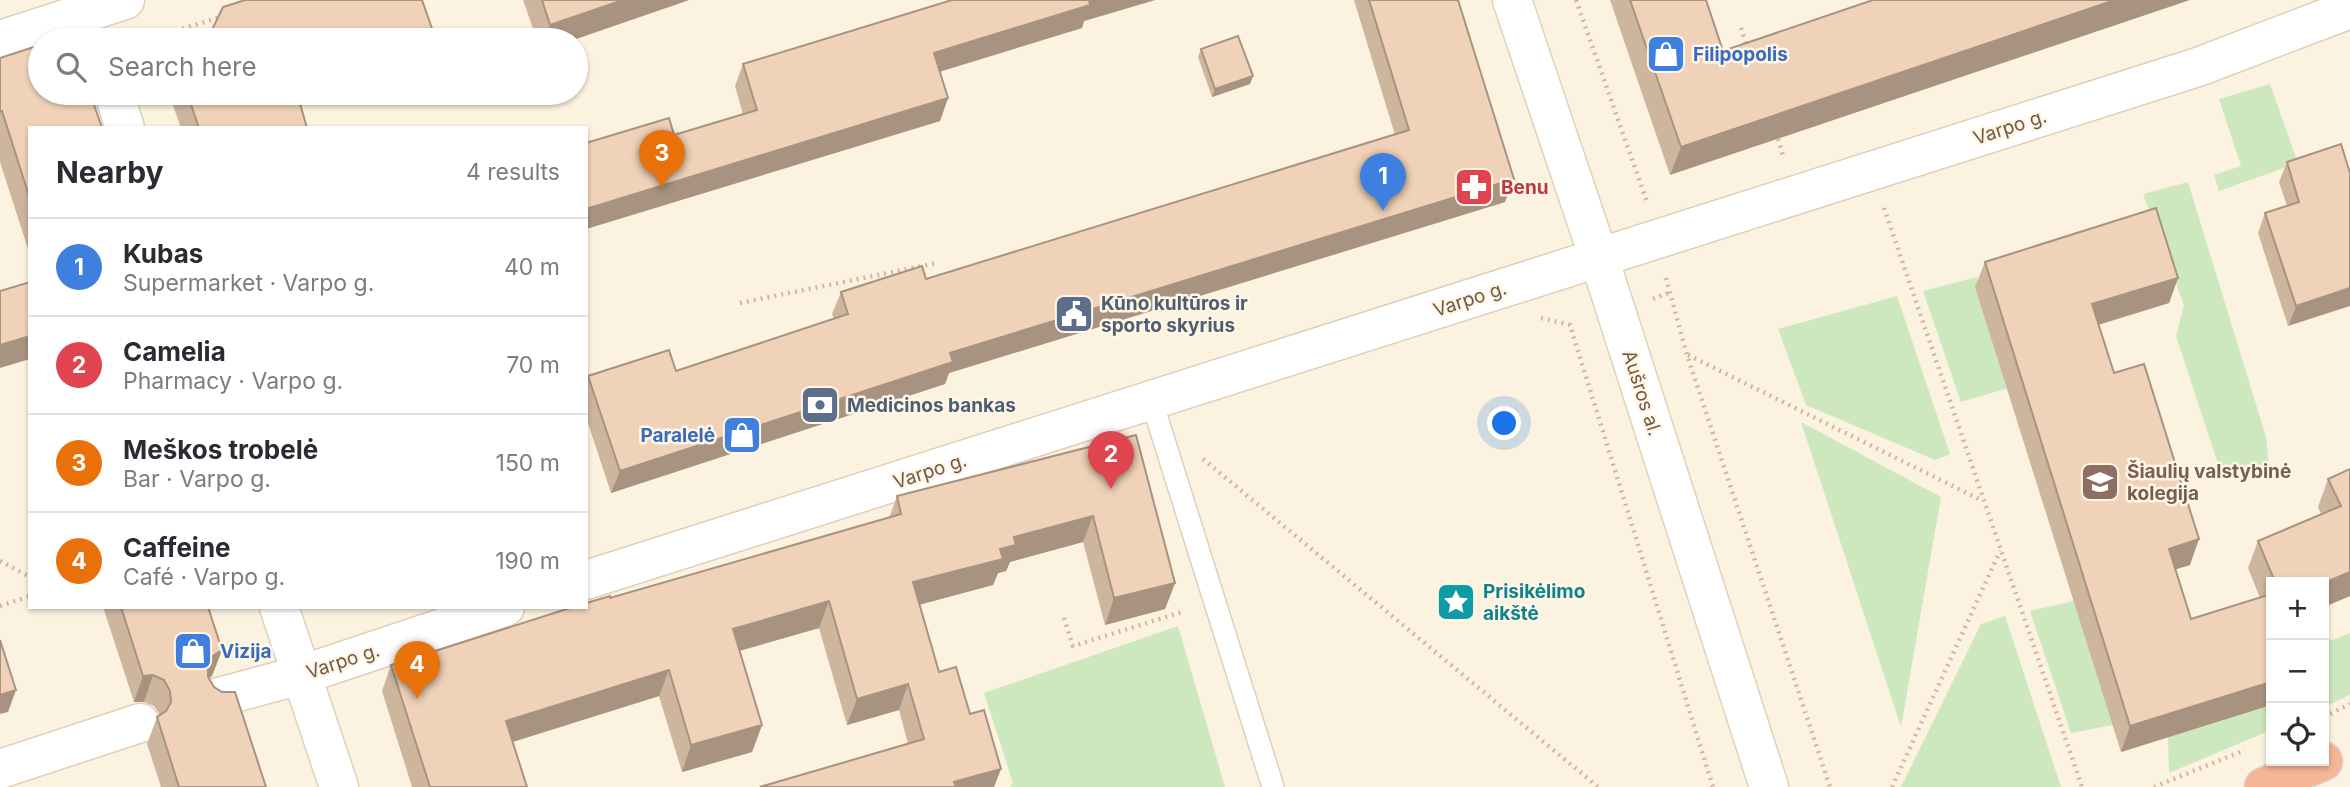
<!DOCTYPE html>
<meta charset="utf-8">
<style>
:root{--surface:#fff;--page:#f7f7f7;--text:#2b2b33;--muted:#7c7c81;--line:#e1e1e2;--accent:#e47346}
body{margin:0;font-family:Inter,sans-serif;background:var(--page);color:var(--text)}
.controls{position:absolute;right:21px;bottom:21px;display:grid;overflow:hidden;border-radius:0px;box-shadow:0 2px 5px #0004}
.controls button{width:63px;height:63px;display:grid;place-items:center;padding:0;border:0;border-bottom:2px solid var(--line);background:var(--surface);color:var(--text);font:35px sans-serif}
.you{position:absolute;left:1505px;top:424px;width:24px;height:24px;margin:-18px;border:5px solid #fff;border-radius:50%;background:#1a73e8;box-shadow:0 0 0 10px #1a73e833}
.badge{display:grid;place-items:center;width:46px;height:46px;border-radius:50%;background:var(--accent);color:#fff;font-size:23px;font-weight:700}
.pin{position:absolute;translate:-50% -58px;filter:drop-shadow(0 2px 4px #0008)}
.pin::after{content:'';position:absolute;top:37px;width:24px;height:21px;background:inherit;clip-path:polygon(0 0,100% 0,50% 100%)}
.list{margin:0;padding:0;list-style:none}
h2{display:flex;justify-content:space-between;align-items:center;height:91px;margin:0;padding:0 28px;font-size:30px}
h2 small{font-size:23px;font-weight:400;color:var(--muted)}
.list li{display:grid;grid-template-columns:46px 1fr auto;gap:21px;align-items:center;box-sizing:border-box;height:98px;padding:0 28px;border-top:2px solid var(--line)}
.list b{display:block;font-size:26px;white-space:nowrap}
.list p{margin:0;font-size:23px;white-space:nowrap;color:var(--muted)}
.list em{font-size:23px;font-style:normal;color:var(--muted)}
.icon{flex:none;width:38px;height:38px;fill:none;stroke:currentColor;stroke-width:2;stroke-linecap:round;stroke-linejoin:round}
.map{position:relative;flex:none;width:2350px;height:787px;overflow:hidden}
.search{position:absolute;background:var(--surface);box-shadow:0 2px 5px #0004;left:28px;top:28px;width:560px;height:77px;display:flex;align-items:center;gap:18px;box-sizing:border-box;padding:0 24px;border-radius:38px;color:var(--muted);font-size:26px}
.panel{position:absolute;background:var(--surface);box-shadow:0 2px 5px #0004;left:28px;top:126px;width:560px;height:483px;border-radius:0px}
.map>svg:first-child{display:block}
</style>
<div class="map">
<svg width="2350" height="787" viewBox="0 0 2350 787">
<rect width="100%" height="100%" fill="#fcf2e0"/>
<g fill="#cde8bf">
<polygon points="2270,84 2298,163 2219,191 2214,175 2241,166 2219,99"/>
<path d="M2188 182 2266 437 2269 465C2249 481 2241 479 2219 467L2176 336 2184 305 2143 194Z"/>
<polygon points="1977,277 2008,388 1961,402 1923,291"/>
<polygon points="1897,296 1950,454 1935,460 1806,405 1778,329"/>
<polygon points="1801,422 1941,497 1901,727"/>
<polygon points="2074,601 2113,725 2071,733 2030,611"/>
<polygon points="2005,616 2061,787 1901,787 1981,624"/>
<polygon points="1178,626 1225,787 1010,787 1013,783 984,693"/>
<polygon points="2350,633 2350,695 2324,707 2324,643"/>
<polygon points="2271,705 2271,730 2169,773 2168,737"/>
</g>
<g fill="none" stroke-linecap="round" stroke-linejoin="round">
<g stroke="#dfcfbc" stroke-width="24">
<polyline id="lane" points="1151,399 1273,787"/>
</g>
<g stroke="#dfcfbc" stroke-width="41">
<g id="street">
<polyline points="0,40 125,0"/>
<polyline points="114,93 125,128"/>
<polyline points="586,580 2198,67 2350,9"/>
<polyline points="279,607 339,787"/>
<polyline points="219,697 301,675 505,607"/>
<polyline points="0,769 140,723"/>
</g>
</g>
<g stroke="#e4d0ba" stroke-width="41">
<polyline id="secondary" points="1512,0 1598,255 1769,787"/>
</g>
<g stroke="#dad4cf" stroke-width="41">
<polyline id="highway" points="2264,787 2323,761"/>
</g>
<g stroke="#d5b59b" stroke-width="4.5" stroke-dasharray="2 5" stroke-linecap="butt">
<polyline points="1576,0 1647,202"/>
<polyline points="1741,28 1747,47"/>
<polyline points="135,40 146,40 221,17"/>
<polyline points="1778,139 1784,159"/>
<polyline points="1884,208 2082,787"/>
<polyline points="1666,278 1687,355 1830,787"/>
<polyline points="1653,299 1668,293"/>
<polyline points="740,303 937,263"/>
<polyline points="1541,318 1570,325 1713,787"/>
<polyline points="1688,355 1983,501"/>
<polyline points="1203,459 1598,787"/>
<polyline points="0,561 30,577"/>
<polyline points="0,606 30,596"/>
<polyline points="1064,618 1073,646 1185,611"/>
<polyline points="2324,717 2350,704"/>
<polyline points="1892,787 2000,551"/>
<polyline points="2154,787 2245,750"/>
</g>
<use href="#lane" stroke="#fff" stroke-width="21"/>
<use href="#street" stroke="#fff" stroke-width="38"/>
<use href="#secondary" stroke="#fff" stroke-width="38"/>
<use href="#highway" stroke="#f5b597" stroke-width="38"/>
</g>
<g fill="#ceb59e">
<polygon points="523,0 689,0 573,40 537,40"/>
<polygon points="952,0 1155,0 1084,21 1082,28 940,71 948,98 940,121 586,229 586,143 674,135 743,114 735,86 743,64"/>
<polygon points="1354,0 1458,0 1505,202 949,373 945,384 611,493 586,417 586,381 588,376 676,371 834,319 832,314 841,292 926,279 1395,135"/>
<polygon points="1610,0 1706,0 1723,51 1670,175"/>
<polygon points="1201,49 1253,76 1250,84 1212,97 1198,57"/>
<polygon points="0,58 30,128 30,255 0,162"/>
<polygon points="174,93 320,93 299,99 307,128 181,128 171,100"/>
<polygon points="2287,162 2350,173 2288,326 2258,233 2265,213 2287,206 2279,182"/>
<polygon points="1985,262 2178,278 2169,303 2099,325 2114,373 2190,565 2176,569 2191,619 2260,598 2248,568 2258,541 2321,514 2318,507 2328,479 2350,469 2350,596 2324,607 2324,582 2271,582 2271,705 2121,752 1975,287"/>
<polygon points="1136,435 1175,583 1165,609 1105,625 1083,542 1010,562 1006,571 998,573 993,585 920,604 939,672 970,714 994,787 908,744 899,710 847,725 819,628 740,651 762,725 752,752 682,772 659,696 513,742 527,787 412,787 382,691 391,665 610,598 889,518 897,496"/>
<polygon points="103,607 208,607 222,650 212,676 209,679 266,787 161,787 147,744 157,717 160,715 154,706 144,702 134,702"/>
</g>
<g fill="#a89381">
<polygon points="623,0 689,0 573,40 545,40 550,25"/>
<polygon points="1089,0 1155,0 1084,21 1082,28 926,76 934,53"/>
<polygon points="2115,0 2190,0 1670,175 1681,147"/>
<polygon points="1253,76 1250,84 1212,97 1215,89"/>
<polygon points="287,93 320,93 283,104"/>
<polygon points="948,98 940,121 586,229 586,209"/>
<polygon points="1514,179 1505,202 949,373 945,384 611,493 620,471 950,353"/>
<polygon points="2178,278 2169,303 2083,329 2092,304"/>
<polygon points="2350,288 2350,306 2288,326 2296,306"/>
<polygon points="30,336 30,359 0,368 0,345"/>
<polygon points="1093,516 1083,542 1010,562 1006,571 998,573 993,585 904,609 913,582 1000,549 1014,537"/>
<polygon points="2199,539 2190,565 2160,574 2169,549"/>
<polygon points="2350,572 2350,596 2324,607 2324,583"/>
<polygon points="1175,583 1165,609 1105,625 1114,598"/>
<polygon points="829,601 819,628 724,655 733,629"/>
<polygon points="222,650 212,676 203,682 208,664 213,656"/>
<polygon points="669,670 659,696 496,747 506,721"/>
<polygon points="153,675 144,702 134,702 143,676"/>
<polygon points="2271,682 2271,705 2121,752 2130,726"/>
<polygon points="908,684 899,710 847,725 857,699"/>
<polygon points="16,690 8,712 0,714 0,695"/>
<polygon points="762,725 752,752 682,772 691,745"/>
<polygon points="1001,769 994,787 952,787 954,782"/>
</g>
<g fill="#f0d2b8" stroke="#a89381" stroke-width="2">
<polygon points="245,0 422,0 436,40 207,40 223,7"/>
<polygon points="542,0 623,0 550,25"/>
<polygon points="952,0 1089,0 1090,5 934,53 948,98 586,209 586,143 669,118 674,135 757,110 743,64"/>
<polygon points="1369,0 1458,0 1514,179 950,353 953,362 620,471 588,376 669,350 676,371 848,314 841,292 922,266 926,279 1409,130"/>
<polygon points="1630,0 1706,0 1723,51 1873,0 2115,0 1681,147"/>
<polygon points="72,35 74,40 55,40"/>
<polygon points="1238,36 1253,76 1215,89 1201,49"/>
<polygon points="40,45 40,93 90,93 102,128 30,128 30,199 2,111 0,112 0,58"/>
<polygon points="187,93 297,93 307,128 199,128"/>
<polygon points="2341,144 2350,173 2350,288 2296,306 2265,213 2299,202 2287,162"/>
<polygon points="2156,208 2178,278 2092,304 2114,373 2144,364 2199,539 2169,549 2191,619 2271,594 2271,682 2130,726 1985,262"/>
<polygon points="30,282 30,336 0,345 0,291"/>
<polygon points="1136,435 1175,583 1114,598 1093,516 1014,537 1016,545 1000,549 1003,559 913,582 939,672 956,667 970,714 984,710 1001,769 954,782 956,787 760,787 924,739 908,684 857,699 829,601 733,629 762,725 691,745 669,670 506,721 527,787 430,787 391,665 573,607 586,607 586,603 610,596 610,598 901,514 897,496"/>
<polygon points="2350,469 2350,572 2324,583 2324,582 2275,582 2258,541 2341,506 2328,479"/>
<polygon points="121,607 208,607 222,650 213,656 208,664 208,677 214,687 222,692 235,692 266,787 179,787 157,717 166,711 171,702 170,691 164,680 153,675 143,676"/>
<polygon points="0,640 16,690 0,695"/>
</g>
<defs>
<g id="shop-square" transform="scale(2.0125)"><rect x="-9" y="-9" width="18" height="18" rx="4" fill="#3f7fe0" stroke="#fff6e5"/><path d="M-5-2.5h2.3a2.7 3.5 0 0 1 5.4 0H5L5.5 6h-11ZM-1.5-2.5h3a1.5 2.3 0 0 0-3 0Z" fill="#fff"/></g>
<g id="pharmacy-square" transform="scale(2.0125)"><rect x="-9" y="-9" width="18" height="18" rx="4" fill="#e0444e" stroke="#fff6e5"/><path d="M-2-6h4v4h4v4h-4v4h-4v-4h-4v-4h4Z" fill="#fff"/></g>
<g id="civic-square" transform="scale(2.0125)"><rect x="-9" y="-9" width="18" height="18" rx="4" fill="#5c6f8a" stroke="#fff6e5"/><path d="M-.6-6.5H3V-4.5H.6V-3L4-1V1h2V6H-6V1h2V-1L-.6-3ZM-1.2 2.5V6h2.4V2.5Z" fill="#fff"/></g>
<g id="bank-square" transform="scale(2.0125)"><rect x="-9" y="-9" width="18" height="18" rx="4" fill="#5c6f8a" stroke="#fff6e5"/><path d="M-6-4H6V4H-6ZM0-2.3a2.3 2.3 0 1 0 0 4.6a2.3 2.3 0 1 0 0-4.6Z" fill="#fff"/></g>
<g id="university-square" transform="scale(2.0125)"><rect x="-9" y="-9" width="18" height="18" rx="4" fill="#8d6e63" stroke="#fff6e5"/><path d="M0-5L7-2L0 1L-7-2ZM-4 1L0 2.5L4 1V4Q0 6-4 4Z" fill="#fff"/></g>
<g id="sight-square" transform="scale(2.0125)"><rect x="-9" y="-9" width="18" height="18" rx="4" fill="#0f9aa8" stroke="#fff6e5"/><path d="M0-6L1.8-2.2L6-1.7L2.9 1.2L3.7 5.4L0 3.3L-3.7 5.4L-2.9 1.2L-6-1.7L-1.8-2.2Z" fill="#fff"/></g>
</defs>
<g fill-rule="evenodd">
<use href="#shop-square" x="1666" y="54"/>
<use href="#pharmacy-square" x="1474" y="187"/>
<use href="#civic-square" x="1074" y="314"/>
<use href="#bank-square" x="820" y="405"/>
<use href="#shop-square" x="742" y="435"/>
<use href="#university-square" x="2100" y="482"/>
<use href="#sight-square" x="1456" y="602"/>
<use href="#shop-square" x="193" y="651"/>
</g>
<g text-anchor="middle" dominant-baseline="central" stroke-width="5" stroke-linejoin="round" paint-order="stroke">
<g font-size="19" font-weight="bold" fill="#366cbe" stroke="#fff6e5" text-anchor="start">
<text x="1693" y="54">Filipopolis</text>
<text x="715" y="435" text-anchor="end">Paralelė</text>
<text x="220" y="651">Vizija</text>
</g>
<g font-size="19" fill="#715948" stroke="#fff6e5">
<text transform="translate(2010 127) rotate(-18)">Varpo g.</text>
<text transform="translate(1470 299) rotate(-18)">Varpo g.</text>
<text transform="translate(1642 393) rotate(72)">Aušros al.</text>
<text transform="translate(930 471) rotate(-18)">Varpo g.</text>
<text transform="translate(343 661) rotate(-18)">Varpo g.</text>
</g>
<g font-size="19" font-weight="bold" fill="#be3a42" stroke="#fff6e5" text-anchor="start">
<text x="1501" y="187">Benu</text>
</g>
<g font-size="19" font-weight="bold" fill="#4e5e75" stroke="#fff6e5" text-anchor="start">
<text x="1101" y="303">Kūno kultūros ir<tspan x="1101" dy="22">sporto skyrius</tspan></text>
<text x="847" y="405">Medicinos bankas</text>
</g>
<g font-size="19" font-weight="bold" fill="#785e54" stroke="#fff6e5" text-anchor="start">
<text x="2127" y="471">Šiaulių valstybinė<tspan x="2127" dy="22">kolegija</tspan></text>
</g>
<g font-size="19" font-weight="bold" fill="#0d838f" stroke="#fff6e5" text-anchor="start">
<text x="1483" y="591">Prisikėlimo<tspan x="1483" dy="22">aikštė</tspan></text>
</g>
</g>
</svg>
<div class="controls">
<button>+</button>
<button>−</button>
<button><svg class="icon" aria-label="locate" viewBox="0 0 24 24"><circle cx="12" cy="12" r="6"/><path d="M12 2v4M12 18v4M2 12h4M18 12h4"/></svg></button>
</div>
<div class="you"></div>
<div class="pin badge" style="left:1383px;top:211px;background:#3f7fe0">1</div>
<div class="pin badge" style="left:1111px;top:489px;background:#e0444e">2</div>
<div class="pin badge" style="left:662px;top:188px;background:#e8710a">3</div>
<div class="pin badge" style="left:417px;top:699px;background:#e8710a">4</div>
<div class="search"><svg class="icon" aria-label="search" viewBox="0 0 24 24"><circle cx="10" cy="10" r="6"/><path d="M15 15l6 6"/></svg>Search here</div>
<section class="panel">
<h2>Nearby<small>4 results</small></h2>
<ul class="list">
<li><span class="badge" style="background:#3f7fe0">1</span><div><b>Kubas</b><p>Supermarket · Varpo g.</p></div><em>40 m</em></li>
<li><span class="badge" style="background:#e0444e">2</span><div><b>Camelia</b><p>Pharmacy · Varpo g.</p></div><em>70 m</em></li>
<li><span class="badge" style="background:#e8710a">3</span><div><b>Meškos trobelė</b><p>Bar · Varpo g.</p></div><em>150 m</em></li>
<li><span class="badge" style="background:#e8710a">4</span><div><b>Caffeine</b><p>Café · Varpo g.</p></div><em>190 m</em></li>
</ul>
</section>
</div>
